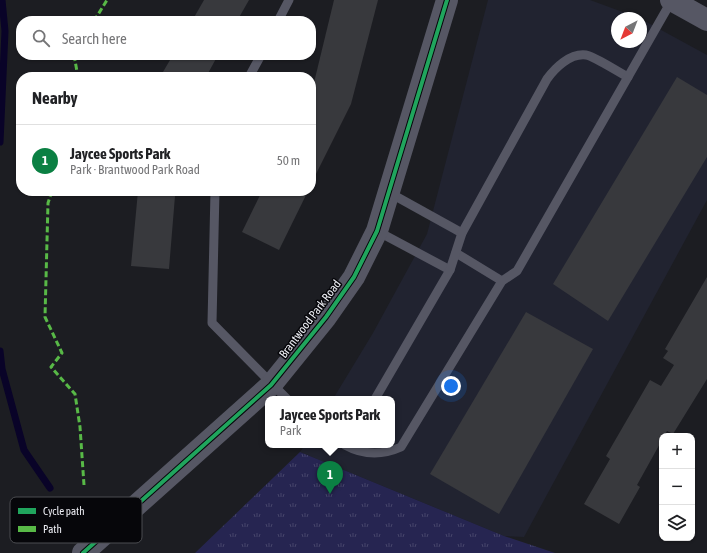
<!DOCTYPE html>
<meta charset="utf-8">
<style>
:root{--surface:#fff;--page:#f2f2f2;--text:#202124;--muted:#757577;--line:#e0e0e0;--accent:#0b8043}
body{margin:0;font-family:"Asap Condensed",sans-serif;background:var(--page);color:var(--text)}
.controls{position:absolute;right:12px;bottom:12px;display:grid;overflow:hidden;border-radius:8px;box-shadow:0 1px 3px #0004}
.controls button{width:36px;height:36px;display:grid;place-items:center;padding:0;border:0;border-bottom:1px solid var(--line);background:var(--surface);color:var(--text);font:20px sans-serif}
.compass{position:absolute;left:611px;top:12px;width:36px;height:36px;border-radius:50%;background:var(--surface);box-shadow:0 1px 3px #0004;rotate:222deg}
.you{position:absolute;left:451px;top:386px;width:14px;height:14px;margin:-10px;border:3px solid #fff;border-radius:50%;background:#1a73e8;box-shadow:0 0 0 6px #1a73e833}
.badge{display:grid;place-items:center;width:26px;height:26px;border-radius:50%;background:var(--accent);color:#fff;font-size:13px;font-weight:700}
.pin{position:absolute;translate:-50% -33px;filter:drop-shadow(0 1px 2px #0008)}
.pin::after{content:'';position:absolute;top:21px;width:14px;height:12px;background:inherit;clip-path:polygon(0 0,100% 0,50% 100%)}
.popup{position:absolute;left:265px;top:396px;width:130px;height:52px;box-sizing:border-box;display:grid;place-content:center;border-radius:8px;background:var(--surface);filter:drop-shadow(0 1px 3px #0005);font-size:13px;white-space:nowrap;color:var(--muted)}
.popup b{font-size:15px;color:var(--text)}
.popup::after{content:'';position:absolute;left:50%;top:100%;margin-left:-8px;border:8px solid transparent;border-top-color:var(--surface)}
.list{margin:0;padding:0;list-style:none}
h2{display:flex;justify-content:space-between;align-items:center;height:52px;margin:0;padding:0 16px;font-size:17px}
h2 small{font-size:13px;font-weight:400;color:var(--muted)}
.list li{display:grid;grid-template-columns:26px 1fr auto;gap:12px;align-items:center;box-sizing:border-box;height:72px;padding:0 16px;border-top:1px solid var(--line)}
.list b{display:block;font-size:15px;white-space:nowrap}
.list p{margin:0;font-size:13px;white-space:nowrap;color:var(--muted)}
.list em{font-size:13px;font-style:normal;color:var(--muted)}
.icon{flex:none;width:22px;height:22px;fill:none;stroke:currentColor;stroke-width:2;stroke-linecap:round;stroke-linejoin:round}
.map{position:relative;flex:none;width:707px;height:553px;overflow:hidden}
.search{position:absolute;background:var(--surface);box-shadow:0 1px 3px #0004;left:16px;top:16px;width:300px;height:44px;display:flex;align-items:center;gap:10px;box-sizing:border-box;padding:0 14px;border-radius:16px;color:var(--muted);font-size:15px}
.panel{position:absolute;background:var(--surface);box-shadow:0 1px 3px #0004;left:16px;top:72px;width:300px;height:124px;border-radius:16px}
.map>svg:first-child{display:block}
</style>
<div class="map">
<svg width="707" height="553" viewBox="0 0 707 553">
<defs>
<pattern id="park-tufts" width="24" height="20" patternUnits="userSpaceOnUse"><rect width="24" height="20" fill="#262551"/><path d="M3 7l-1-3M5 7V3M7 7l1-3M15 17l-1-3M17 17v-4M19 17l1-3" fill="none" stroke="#46456b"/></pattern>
</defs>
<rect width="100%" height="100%" fill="#1c1d22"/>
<polygon fill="#212330" points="488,0 590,0 639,18 617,18 617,42 641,42 641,19 707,55 707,200 524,537 504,536 300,452 305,445 392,445 392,399 333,399 373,333 427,234"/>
<polygon fill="url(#park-tufts)" points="300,452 504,536 555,553 195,553"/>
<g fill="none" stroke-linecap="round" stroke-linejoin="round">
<g stroke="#090328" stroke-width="7">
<polyline points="0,142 5,31 2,0"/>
<polyline points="0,351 2,369 24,450 50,488"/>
</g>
</g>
<g fill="#38393d">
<polygon points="204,0 249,0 237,21 192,21"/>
<polygon points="334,0 378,0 351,104 311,184 311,95"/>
<polygon points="173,55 218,55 206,77 160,77"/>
<polygon points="677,77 707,95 707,157 608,321 553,284"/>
<polygon points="138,191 173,191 172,196 175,196 169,269 131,266"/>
<polygon points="262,191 308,191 279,250 242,232"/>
<polygon points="707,277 707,379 673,434 667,431 664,436 662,436 662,440 637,485 640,487 619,524 584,504 610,459 606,456 650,380 661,386 674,365 663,358 668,351 665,349"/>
<polygon points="526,312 593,349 499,514 430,474"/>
</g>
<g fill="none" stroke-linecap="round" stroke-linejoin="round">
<g stroke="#565764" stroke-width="9">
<polyline points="278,21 289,0"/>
<polyline points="249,77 261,55"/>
<polyline points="215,191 212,323 287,399"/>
<polyline points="388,192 462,233"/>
<polyline points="377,231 450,270"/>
<polyline points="456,253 502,281"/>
<path d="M375 399 450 270 462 233 547 79C555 68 570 53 586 55 594 56 618 72 628 77"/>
<path d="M345 445C363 455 381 456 401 447L502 281 517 271 672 0"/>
</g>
<g stroke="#565764" stroke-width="22">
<polyline points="671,0 707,20"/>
<polyline points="83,553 271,385 326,317 354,277 377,231 447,0"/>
</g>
<g stroke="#58b947" stroke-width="3" stroke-dasharray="6 3" stroke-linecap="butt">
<polyline points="94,21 107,0"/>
<polyline points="74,55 78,77"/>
<polyline points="52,191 48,203 45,317 62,353 51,367 75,394 80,427 84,485"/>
</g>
<g stroke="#06060a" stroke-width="6">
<polyline id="cycleway" points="83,553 271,385 326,317 354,277 377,231 447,0"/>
</g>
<use href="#cycleway" stroke="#20a55d" stroke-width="4"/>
</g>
<g text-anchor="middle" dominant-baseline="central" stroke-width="3" stroke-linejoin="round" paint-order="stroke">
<g font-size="12" fill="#edeef4" stroke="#06060a">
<text transform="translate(310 319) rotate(-53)">Brantwood Park Road</text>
</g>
</g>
<rect x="10" y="497" width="132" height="46" rx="6" fill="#06060a" stroke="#4b4c50" stroke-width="1"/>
<rect x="18" y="508" width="18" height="6" fill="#20a55d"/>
<rect x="18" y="526" width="18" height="6" fill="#58b947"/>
<g font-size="11" fill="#edeef4">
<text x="43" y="515">Cycle path</text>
<text x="43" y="533">Path</text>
</g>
</svg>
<div class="controls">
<button>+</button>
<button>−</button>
<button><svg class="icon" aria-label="layers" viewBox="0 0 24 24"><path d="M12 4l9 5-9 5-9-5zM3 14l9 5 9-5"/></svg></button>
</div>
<svg class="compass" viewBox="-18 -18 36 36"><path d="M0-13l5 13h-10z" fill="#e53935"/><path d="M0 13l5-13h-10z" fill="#757577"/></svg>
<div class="you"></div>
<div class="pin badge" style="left:330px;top:494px">1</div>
<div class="popup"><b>Jaycee Sports Park</b>Park</div>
<div class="search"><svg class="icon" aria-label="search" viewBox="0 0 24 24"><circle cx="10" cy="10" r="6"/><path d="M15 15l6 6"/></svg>Search here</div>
<section class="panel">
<h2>Nearby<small></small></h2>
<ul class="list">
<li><span class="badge">1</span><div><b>Jaycee Sports Park</b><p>Park · Brantwood Park Road</p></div><em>50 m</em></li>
</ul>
</section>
</div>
